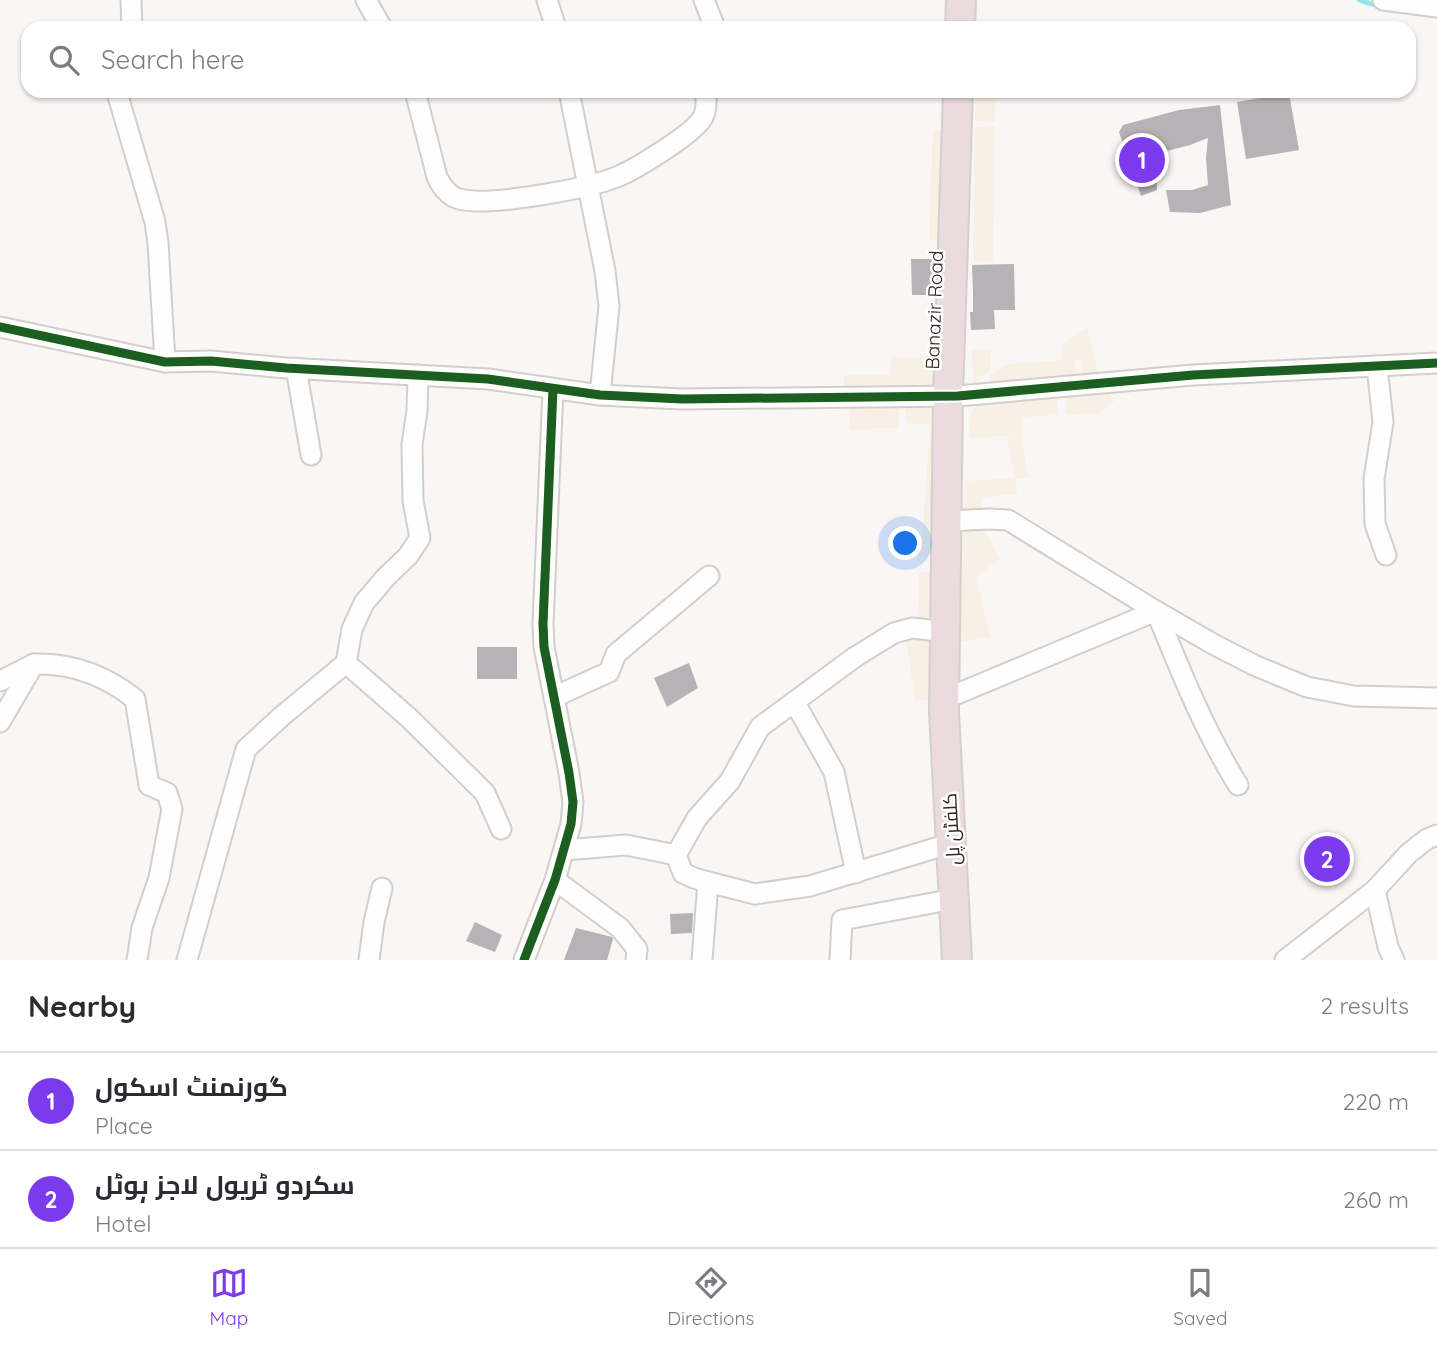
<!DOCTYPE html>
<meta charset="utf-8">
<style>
:root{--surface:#fff;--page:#f2f2f3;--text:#2b2b33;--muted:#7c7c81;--line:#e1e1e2;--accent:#7c3aed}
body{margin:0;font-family:Quicksand,Cairo,sans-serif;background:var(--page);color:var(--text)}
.you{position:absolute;left:906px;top:544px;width:24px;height:24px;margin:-18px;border:5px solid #fff;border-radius:50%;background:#1a73e8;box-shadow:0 0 0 10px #1a73e833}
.badge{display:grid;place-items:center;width:46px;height:46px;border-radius:50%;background:var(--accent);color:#fff;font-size:23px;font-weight:700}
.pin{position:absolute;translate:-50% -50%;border:4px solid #fff;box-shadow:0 2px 7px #0006}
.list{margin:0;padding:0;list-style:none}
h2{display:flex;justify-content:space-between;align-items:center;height:91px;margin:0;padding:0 28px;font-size:30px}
h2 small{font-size:23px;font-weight:400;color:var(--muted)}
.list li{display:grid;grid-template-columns:46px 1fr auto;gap:21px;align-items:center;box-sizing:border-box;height:98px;padding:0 28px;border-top:2px solid var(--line)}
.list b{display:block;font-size:26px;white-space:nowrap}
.list p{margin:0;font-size:23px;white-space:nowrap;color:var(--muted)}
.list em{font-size:23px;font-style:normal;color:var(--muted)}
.icon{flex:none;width:38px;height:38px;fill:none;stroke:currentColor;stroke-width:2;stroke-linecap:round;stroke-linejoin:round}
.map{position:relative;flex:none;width:1437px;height:960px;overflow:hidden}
.search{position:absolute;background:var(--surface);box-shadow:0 2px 5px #0004;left:21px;right:21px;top:21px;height:77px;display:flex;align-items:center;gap:18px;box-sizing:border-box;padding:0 24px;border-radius:21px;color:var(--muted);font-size:26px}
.sheet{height:287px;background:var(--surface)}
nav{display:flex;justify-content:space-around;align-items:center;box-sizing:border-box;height:98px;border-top:2px solid var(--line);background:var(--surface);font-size:19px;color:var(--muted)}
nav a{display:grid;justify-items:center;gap:4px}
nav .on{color:var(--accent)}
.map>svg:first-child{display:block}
</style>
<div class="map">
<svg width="1437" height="960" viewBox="0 0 1437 960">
<rect width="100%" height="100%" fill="#f9f6f5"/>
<g fill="#f8f0e4">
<polygon points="975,91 996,91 995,122 975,121"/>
<polygon points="995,126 993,261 973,262 975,127"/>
<polygon points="951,129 950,241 929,240 933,130"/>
<polygon points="1087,328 1099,376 1084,379 1080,360 1075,359 1076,380 991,386 991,374 1008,364 1063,360 1060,346"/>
<polygon points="940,335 946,381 926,389 844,392 844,375 890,375 892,357 918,357 933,354 936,336"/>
<polygon points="991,349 991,369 973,384 972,350"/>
<polygon points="1110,392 1114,401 1099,413 1067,415 1066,398"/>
<polygon points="1057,396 1058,415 1022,417 1022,434 1028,478 1015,479 1017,494 984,497 979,515 963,515 965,481 1015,478 1007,437 1014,435 969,438 970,420 973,409 979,404"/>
<polygon points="929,405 947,408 938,557 921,556 930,425 906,423 905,406"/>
<polygon points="850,407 899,407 899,428 849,429"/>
<polygon points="979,523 1001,559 976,576 990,638 960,642 963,532"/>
<polygon points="919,572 938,572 938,628 918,627"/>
<polygon points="927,632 936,698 915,701 906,635"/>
</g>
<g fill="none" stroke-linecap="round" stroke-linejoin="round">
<polyline stroke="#8fe7ea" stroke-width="4.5" points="1359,0 1381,7"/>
</g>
<g fill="#b7b2b5">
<polygon points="1289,93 1299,150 1246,159 1237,102"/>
<polygon points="1220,105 1231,205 1200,213 1170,212 1166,190 1192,190 1208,185 1206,158 1208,138 1190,145 1167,151 1156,152 1157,190 1141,196 1119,132 1123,125 1179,110"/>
<polygon points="911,259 936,259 935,295 912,295"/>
<polygon points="1014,264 1015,310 994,310 995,329 971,330 970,312 973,312 973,293 972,265"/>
<rect x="477" y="647" width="40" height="32"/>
<polygon points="689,663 698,688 667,707 654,678"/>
<polygon points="693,913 692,933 671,934 670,914"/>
<polygon points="475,922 502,935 495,952 466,941"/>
<polygon points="576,928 612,937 613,939 607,960 564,960"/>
</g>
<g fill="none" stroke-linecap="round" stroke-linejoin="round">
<g stroke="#d4cecb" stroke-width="23">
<g id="minor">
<polyline points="131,0 132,28"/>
<polyline points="366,0 382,28"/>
<polyline points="547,0 556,28"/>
<polyline points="704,0 715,28"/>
<polyline points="1383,0 1437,7"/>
<polyline points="118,91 118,96 155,222 158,243 165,362"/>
<path d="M415 91 437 177C442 187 448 196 459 199 489 207 584 189 614 178 633 171 694 134 703 117 707 110 706 100 706 91"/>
<polyline points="569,91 605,271 609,306 600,395"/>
<polyline points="0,327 165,362 211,361 286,368 488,379 600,395 682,399 958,396 1193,375 1437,363"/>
<polyline points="1377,366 1383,422 1374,479 1375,524 1386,555"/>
<polyline points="296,368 311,455"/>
<polyline points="418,375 417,411 412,444 413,501 420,538 408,556 386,577 364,603 352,629 346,663 408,717 485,793 501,829"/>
<polyline points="947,521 990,519 1008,520 1156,611 1213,644 1256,666 1307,687 1354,696 1437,698"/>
<polyline points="0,681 34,664"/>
<polyline points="554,697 609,672 616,654 709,576"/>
<path d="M945 699 1156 611C1180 670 1204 730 1238 785"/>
<polyline points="795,703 834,772 856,873"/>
<path d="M0 722 34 664C73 663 105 675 135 699L149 785 167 793 172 809 159 878 142 928 137 960"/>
<polyline points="564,850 626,845 676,855 683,873 694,878 708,882"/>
<polyline points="676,855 697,818 730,781 760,727 855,657 894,633 912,628 946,632"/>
<polyline points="555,880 620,928 637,949 636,960"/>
<polyline points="1375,890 1388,947 1394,960"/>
<polyline points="187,960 246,749 282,716 346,663"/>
<polyline points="369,960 374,922 382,888"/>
<polyline points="524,960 555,880 571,824 573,802 569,773 544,647 543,624 553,389"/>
<polyline points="702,960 708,882 755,894 810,886 952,843"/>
<polyline points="840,960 842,920 954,899"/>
<polyline points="1285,960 1375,890 1409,853 1427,839 1437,835"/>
</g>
</g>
<g stroke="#d3d0cf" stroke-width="32">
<g id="highway">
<polyline points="960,28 961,0"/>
<polyline points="957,960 944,712 948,396 958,91"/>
</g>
</g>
<use href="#minor" stroke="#fefefe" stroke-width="19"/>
<use href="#highway" stroke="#ebdbdf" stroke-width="28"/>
<g stroke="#fff" stroke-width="13">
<g id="cycleway">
<polyline points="0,327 165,362 211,361 286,368 488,379 600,395 682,399 958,396 1193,375 1437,363"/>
<polyline points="524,960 555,880 571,824 573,802 569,773 544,647 543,624 553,389"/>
</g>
</g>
<use href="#cycleway" stroke="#1b5e20" stroke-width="9"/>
</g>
<g text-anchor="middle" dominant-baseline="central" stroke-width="5" stroke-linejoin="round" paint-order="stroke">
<g font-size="19" fill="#312622" stroke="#fff">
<text transform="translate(934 310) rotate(-88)">Banazir Road</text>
<text transform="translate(951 829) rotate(-93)">کلفٹن پل</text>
</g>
</g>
</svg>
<div class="you"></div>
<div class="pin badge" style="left:1142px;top:160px">1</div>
<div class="pin badge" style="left:1327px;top:859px">2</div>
<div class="search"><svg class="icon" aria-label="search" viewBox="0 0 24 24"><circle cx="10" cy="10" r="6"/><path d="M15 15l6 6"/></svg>Search here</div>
</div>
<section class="sheet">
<h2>Nearby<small>2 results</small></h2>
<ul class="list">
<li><span class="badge">1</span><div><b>گورنمنٹ اسکول</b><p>Place</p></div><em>220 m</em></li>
<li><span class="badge">2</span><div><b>سکردو ٹریول لاجز ہوٹل</b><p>Hotel</p></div><em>260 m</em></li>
</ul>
</section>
<nav>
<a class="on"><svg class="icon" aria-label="map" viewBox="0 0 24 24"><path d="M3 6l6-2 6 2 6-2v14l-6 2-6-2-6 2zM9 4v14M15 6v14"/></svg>Map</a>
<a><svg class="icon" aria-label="directions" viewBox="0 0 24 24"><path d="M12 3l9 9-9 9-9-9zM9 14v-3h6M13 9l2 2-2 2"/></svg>Directions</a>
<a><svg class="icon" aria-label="saved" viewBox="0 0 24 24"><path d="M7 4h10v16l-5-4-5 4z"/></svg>Saved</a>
</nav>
